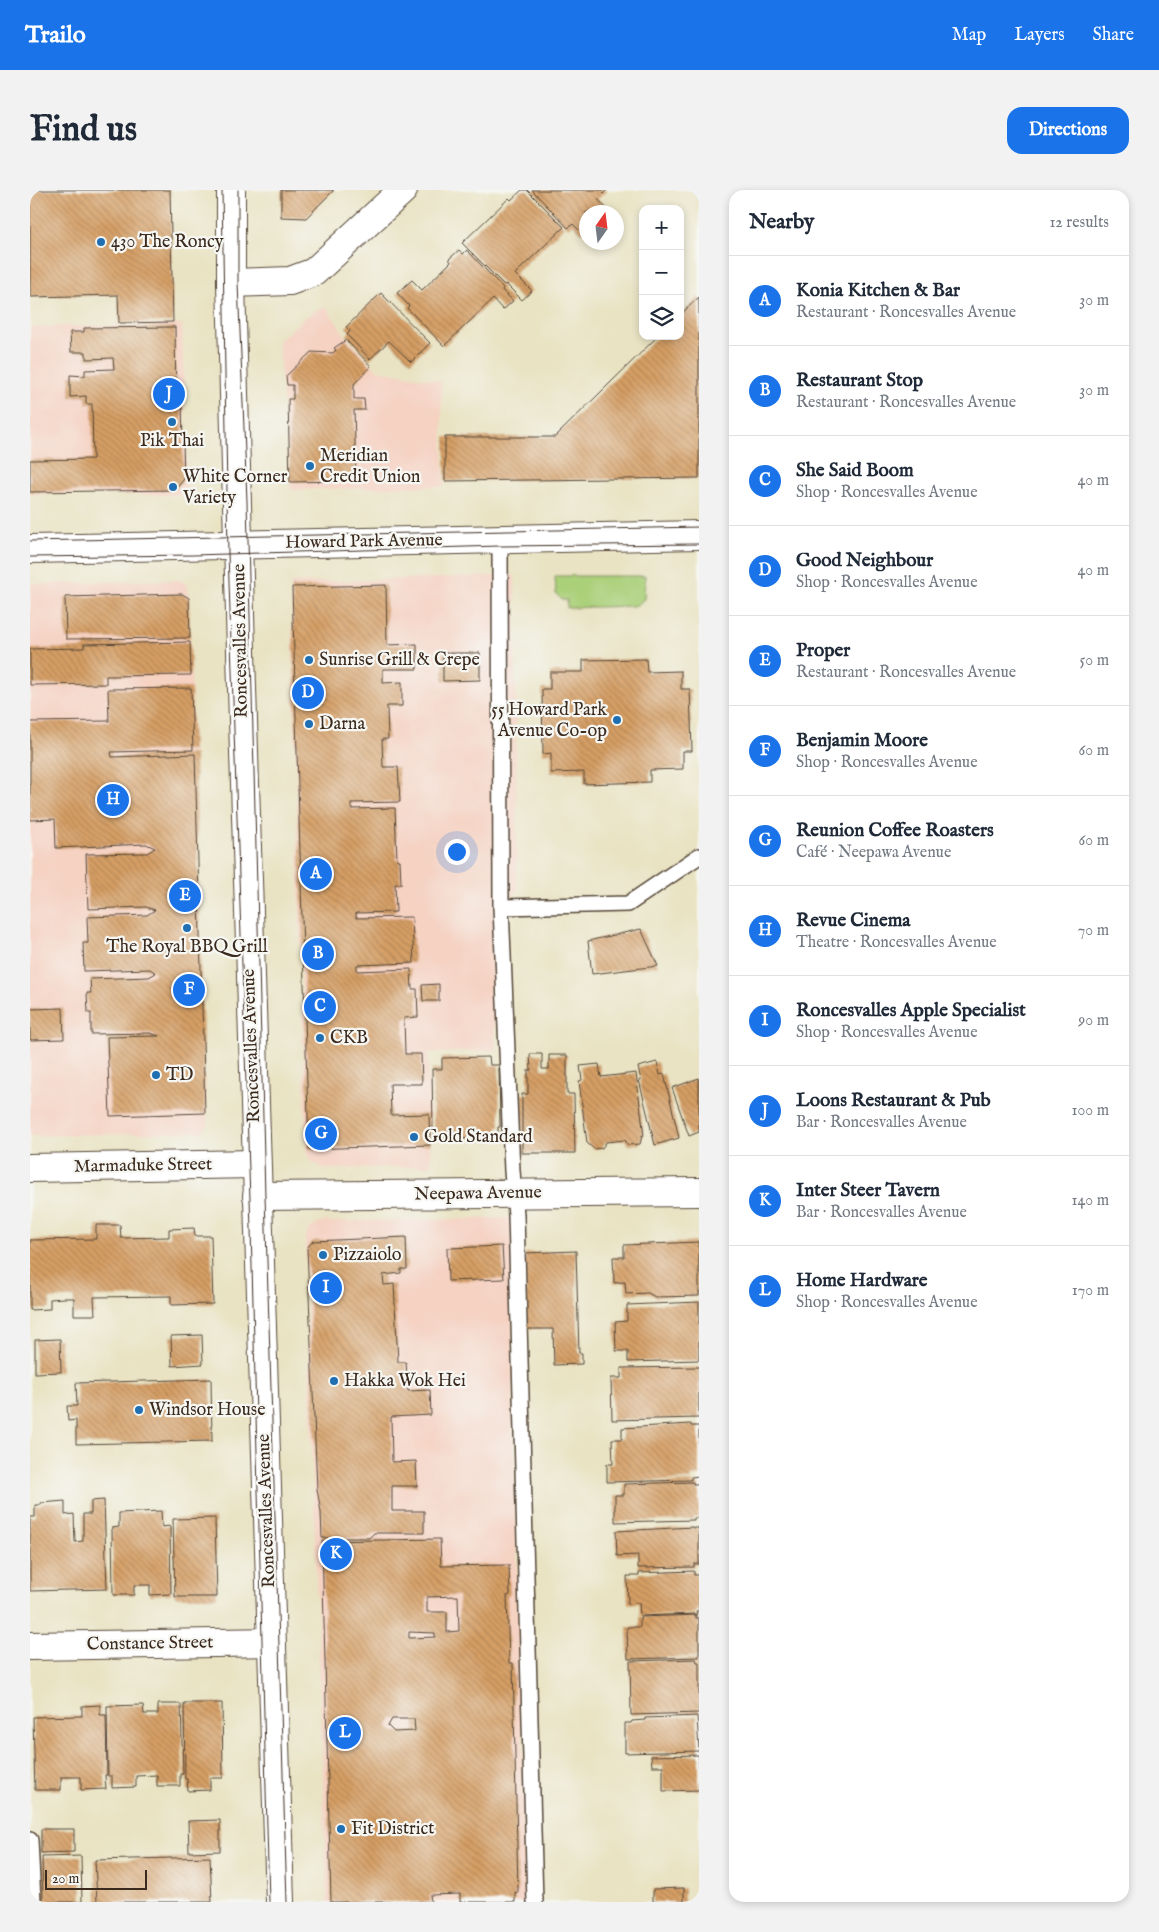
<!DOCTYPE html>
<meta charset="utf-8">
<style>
:root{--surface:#fff;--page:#f2f2f3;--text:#1f2937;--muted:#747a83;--line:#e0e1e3;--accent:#1a73e8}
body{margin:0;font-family:"IM FELL English",serif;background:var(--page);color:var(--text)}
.controls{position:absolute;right:15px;top:15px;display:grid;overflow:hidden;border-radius:10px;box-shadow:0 2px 8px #0003}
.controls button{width:45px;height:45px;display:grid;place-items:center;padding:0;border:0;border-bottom:1px solid var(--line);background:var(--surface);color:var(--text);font:25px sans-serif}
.compass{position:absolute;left:549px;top:15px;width:45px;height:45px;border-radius:50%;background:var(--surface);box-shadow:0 2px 8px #0003;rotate:14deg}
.scale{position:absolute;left:15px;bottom:12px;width:102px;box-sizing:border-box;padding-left:5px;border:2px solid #3b2a1e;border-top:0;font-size:14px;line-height:18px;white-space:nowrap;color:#3b2a1e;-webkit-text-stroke:4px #f6f6f2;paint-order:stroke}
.you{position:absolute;left:426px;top:661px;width:18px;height:18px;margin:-12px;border:4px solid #fff;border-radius:50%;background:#1a73e8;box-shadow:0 0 0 8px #1a73e833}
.badge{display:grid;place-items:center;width:32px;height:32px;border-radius:50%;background:var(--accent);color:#fff;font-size:16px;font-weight:700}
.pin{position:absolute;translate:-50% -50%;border:2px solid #fff;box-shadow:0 1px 5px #0006}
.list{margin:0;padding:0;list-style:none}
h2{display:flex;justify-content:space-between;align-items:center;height:65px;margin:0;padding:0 20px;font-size:21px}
h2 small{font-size:16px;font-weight:400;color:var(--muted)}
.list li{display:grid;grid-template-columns:32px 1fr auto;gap:15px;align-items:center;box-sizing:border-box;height:90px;padding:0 20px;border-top:1px solid var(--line)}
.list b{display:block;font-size:19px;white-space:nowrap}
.list p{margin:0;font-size:16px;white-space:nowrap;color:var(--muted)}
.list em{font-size:16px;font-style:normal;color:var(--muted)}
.icon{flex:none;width:28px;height:28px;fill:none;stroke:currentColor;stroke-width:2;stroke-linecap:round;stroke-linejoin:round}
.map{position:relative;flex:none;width:669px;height:1712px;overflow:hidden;border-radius:15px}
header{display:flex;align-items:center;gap:30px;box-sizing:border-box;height:70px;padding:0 25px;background:var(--accent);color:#fff}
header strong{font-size:24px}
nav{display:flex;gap:28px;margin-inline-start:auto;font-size:18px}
.intro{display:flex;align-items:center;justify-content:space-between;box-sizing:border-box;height:120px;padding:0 30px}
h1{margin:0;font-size:35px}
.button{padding:12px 22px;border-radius:15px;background:var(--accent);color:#fff;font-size:18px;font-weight:700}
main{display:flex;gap:30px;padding:0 30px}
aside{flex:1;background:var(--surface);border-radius:15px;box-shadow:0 2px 8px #0003}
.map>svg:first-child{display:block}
</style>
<header>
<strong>Trailo</strong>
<nav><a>Map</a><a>Layers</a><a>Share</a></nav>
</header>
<div class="intro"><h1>Find us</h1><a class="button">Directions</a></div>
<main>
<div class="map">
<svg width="669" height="1712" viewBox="0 0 669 1712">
<defs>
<pattern id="building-back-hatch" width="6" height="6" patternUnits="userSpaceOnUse" patternTransform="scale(1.25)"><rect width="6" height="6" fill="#d69f65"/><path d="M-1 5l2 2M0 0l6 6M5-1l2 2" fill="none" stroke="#af8253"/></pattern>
</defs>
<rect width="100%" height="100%" fill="#f6f6f2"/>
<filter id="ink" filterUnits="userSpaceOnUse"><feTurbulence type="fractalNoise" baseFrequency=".02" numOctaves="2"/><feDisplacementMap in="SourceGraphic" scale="10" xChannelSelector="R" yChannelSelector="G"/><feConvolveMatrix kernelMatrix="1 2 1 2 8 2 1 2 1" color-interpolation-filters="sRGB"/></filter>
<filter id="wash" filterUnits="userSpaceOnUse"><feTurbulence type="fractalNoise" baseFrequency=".0096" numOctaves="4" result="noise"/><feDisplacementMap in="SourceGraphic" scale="20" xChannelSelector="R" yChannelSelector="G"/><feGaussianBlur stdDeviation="1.12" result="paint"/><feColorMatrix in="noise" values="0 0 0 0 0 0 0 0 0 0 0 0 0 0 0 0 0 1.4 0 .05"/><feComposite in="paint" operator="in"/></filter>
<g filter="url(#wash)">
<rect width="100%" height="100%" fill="#e9e3c3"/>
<g fill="#f5d2c2">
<polygon points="296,117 317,148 347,180 411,191 414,296 261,300 248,151 277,126 287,120"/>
<polygon points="152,134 157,296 152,305 0,304 0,137"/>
<polygon points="485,385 487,702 464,725 465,860 398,863 401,976 296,979 281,972 276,961 261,393"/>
<polygon points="150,390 158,396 159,408 172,844 178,934 175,939 170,942 0,946 0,394"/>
<polygon points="482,1028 483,1241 498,1712 297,1712 275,1047 279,1040 289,1032"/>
</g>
<polygon fill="#abd07a" stroke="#737d4c" points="525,386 615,386 614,409 607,415 602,416 537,418 537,410 532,410 526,404"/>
<g id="blocks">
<g fill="url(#building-back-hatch)" fill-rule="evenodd">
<polygon points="0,0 140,0 143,132 89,133 88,105 0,107"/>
<polygon points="251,0 304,0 276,28 251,27"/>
<polygon points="492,0 497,0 534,37 485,84 502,101 492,110 476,94 474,95 432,53 479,8 481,10"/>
<polygon points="502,0 577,0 568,9 577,19 574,22 556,22 556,39 552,43 543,34 538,38"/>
<polygon points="429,60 433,64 437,60 473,98 472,100 483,111 473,120 463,109 414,156 377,118 379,116 367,103 382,90 392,100 421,72 419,69"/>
<polygon points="351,103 400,153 381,172 359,151 340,169 317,145 320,141 316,137"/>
<polygon points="669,107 669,288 415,291 415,247 525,247 628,146 650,146 650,125"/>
<polygon points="145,137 146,213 152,213 154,289 145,300 0,302 0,270 63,269 62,214 56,214 56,206 40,207 40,185 55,186 55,180 84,179 83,168 56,169 56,162 41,162 40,142 54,142 54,138"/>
<polygon points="316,150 341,176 324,194 324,209 334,209 335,220 324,220 326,285 312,285 311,291 260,292 258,209 263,209 263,195 257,195 256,186 281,162 303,163 306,160 304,158"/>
<polygon points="356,395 357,455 387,454 387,479 353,479 353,493 372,492 372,516 357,516 358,549 352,549 353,577 368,577 370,612 321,613 321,619 365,618 367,670 370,670 371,694 365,694 366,722 326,723 326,728 382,727 384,773 327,775 327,781 381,779 382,799 387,799 388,827 374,828 375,864 391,864 392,894 360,894 361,925 399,924 400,955 279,959 262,397"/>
<polygon points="152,404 159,408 160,448 36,449 35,407"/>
<polygon points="160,452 161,485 76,486 76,494 0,495 0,459 54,458 54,454"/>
<polygon points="413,463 450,463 450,490 413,491"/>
<polygon points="616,469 617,482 651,481 651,499 660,499 662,561 653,561 653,579 620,580 620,592 554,594 554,582 521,583 521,563 513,564 512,499 520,499 520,482 553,482 553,470"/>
<polygon points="161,498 163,560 81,562 82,567 165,564 175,923 80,926 77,847 129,846 120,843 61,844 61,823 58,823 57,803 61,803 60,789 119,787 126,783 120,779 54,781 53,753 58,753 57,727 117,725 125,720 116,717 58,719 56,664 117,663 125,658 116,654 26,658 25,629 0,630 0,532 79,531 78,499"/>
<polygon points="611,739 628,776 562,784 558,751"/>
<polygon points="409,794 409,811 393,811 392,795"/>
<polygon points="33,818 34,849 0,850 0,819"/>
<polygon points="500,864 512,864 512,879 519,879 519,865 537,865 537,904 544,904 545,963 492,963 492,904 498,904 498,880 501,880"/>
<polygon points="459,867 460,875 469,875 470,937 468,937 468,948 405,949 405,940 403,940 402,879 412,879 412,868"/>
<polygon points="627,872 630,885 634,884 649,948 625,955 609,890 611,890 608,877"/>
<polygon points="569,874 571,887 606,883 614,946 612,946 610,954 598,955 595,950 576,952 572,958 564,959 557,953 549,891 552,890 550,876"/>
<polygon points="669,888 669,942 659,946 642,898"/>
<polygon points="66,1035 90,1035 91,1048 139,1047 139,1039 164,1038 165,1046 181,1046 183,1114 141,1115 141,1106 64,1107 65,1125 44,1125 44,1108 34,1108 20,1109 20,1119 0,1120 0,1050 66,1049"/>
<polygon points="376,1047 377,1079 371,1079 371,1083 353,1085 354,1095 364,1094 368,1172 376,1172 378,1201 400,1200 401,1225 361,1227 362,1272 386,1271 387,1296 362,1296 362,1321 394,1321 394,1343 344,1343 339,1348 292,1348 291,1322 287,1299 277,1058 283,1051"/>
<polygon points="669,1052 669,1106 625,1107 618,1103 596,1104 595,1092 584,1093 583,1067 594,1067 594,1055"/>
<polygon points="472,1056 474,1089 418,1091 417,1058"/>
<polygon points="546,1061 549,1163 552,1163 552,1174 524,1175 523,1139 497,1139 495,1063"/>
<polygon points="669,1112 669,1170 598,1172 598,1161 586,1161 585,1132 597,1131 597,1115"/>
<polygon points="172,1145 173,1174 142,1176 141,1146"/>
<polygon points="30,1149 31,1182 5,1183 5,1150"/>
<polygon points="669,1177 669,1228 582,1230 581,1188 591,1188 591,1178"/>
<polygon points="181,1189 182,1251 46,1254 46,1230 38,1231 37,1216 47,1216 46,1193"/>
<polygon points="661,1234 661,1236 669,1236 669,1286 661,1287 661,1290 577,1292 577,1274 583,1274 582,1249 592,1249 592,1238"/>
<polygon points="663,1292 663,1294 669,1294 669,1328 664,1328 664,1330 585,1332 585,1305 594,1305 594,1294"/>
<polygon points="74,1310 77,1399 0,1401 0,1327 5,1327 5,1315 11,1315 11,1313 35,1311 35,1325 44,1324 45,1352 53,1351 53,1324 61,1324 61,1311"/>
<polygon points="131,1321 132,1337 140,1336 141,1404 120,1405 120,1395 104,1395 104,1405 83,1405 82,1338 89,1337 89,1323"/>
<polygon points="185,1328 187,1407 145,1407 143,1329"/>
<polygon points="663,1337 663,1338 669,1338 669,1374 664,1374 664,1377 608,1378 608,1365 587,1366 586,1341"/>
<path d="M410 1349 411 1376 479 1375 480 1405 477 1406 479 1473H483L488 1703 485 1702V1712H430V1704L400 1705 401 1712H301L292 1351ZM428 1406 429 1441 417 1442V1422H397V1407ZM379 1442 405 1443V1447L379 1448ZM362 1529H384L385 1541 364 1542 358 1536Z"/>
<polygon points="664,1381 664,1385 669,1385 669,1421 666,1421 667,1424 610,1426 609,1413 598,1414 597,1386 609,1386 609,1383"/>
<polygon points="666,1425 666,1428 669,1428 669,1467 598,1469 597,1437 610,1437 610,1427"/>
<polygon points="666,1469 667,1472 669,1472 669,1523 601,1525 600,1471"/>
<polygon points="154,1513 192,1513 193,1588 180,1588 180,1600 158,1601 157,1589 155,1589"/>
<polygon points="128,1514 151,1514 153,1584 150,1584 150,1596 127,1596 127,1585 106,1586 106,1597 82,1598 82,1586 78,1586 77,1516 113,1515 114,1524 128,1524"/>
<polygon points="70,1515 70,1525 76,1525 77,1585 75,1585 76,1599 51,1600 51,1587 31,1587 31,1600 5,1600 3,1527 52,1526 52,1516"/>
<polygon points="667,1526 669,1561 595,1563 595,1533 601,1533 602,1531 615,1530 615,1528"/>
<polygon points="669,1565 669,1600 633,1601 633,1576 622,1576 621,1566"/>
<polygon points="190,1630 190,1661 159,1662 158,1631"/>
<polygon points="11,1639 44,1639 44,1662 11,1663"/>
<polygon points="51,1666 52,1712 13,1712 12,1667"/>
<polygon points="180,1667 182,1712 67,1712 65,1670"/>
<polygon points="654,1698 654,1712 623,1712 623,1699"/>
</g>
</g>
</g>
<g filter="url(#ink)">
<use href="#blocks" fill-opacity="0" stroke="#554637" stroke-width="1"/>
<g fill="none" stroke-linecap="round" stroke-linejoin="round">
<g stroke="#554637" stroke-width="18">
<g id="service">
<polyline points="470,349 471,717 482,981 486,1025 505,1712"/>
<polyline points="471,717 598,714 669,666"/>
<polyline points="0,1650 3,1712"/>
</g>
</g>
<g stroke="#554637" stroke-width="30">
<g id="minor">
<polyline points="201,93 260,91 284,82 373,0"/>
<polyline points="0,978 226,974"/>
<polyline points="227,1006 669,1002"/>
<polyline points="0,1456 241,1452"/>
</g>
</g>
<g stroke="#554637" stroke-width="30">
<g id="tertiary">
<polyline points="201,0 201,93 212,498 250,1712"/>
<polyline points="0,359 669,345"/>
</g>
</g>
<use href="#service" stroke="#fff" stroke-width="15"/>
<use href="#minor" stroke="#fff" stroke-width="28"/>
<use href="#tertiary" stroke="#fff" stroke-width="28"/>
<g stroke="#3b2a1e" stroke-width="1">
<polyline points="192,0 198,363 221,1039 239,1712"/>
<polyline points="208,0 208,93 217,311 235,1006 257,1712"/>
<polyline points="0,351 669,337"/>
<polyline points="0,367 163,365 470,356 669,354"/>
</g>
</g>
</g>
<g fill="#1f6fb2" stroke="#f6f6f2" stroke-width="2">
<circle cx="71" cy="52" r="5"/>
<circle cx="142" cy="232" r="5"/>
<circle cx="280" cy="276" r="5"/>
<circle cx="143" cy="297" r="5"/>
<circle cx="279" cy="470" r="5"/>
<circle cx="587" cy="530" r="5"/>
<circle cx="279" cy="534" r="5"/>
<circle cx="157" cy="738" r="5"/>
<circle cx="290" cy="848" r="5"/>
<circle cx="126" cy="885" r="5"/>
<circle cx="384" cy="947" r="5"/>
<circle cx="293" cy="1065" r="5"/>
<circle cx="304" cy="1191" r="5"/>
<circle cx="109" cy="1220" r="5"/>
<circle cx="311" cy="1639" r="5"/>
</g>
<g text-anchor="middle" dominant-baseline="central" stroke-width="4.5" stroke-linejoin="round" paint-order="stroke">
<g font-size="18" fill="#3b2a1e" stroke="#f6f6f2" text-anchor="start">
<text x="81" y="52">430 The Roncy</text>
<text x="142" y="251" text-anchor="middle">Pik Thai</text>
<text x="290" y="266">Meridian<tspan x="290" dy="21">Credit Union</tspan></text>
<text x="153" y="287">White Corner<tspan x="153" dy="21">Variety</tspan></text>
<text x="289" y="470">Sunrise Grill &amp; Crepe</text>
<text x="577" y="520" text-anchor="end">55 Howard Park<tspan x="577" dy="21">Avenue Co-op</tspan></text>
<text x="289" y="534">Darna</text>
<text x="157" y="757" text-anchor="middle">The Royal BBQ Grill</text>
<text x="300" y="848">CKB</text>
<text x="136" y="885">TD</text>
<text x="394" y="947">Gold Standard</text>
<text x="303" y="1065">Pizzaiolo</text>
<text x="314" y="1191">Hakka Wok Hei</text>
<text x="119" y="1220">Windsor House</text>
<text x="321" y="1639">Fit District</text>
</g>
<g font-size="18" fill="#3b2a1e" stroke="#f6f6f2">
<text transform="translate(334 352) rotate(-1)">Howard Park Avenue</text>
<text transform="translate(211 451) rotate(-91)">Roncesvalles Avenue</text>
<text transform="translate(222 856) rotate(-92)">Roncesvalles Avenue</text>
<text transform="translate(113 976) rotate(-1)">Marmaduke Street</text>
<text transform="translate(448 1004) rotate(-1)">Neepawa Avenue</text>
<text transform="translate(237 1321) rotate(-92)">Roncesvalles Avenue</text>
<text transform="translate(120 1454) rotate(-1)">Constance Street</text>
</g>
</g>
</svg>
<div class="controls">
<button>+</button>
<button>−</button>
<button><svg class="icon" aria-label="layers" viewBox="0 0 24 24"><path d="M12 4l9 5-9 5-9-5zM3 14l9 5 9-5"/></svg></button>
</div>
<svg class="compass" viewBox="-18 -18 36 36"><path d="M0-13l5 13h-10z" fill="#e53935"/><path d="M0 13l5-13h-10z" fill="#747a83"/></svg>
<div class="scale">20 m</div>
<div class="you"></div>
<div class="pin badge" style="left:286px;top:684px">A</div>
<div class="pin badge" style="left:288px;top:764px">B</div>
<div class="pin badge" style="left:290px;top:817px">C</div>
<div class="pin badge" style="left:278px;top:503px">D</div>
<div class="pin badge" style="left:155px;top:706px">E</div>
<div class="pin badge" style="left:159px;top:800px">F</div>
<div class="pin badge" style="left:291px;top:944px">G</div>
<div class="pin badge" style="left:83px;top:610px">H</div>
<div class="pin badge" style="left:296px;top:1098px">I</div>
<div class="pin badge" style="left:139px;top:204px">J</div>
<div class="pin badge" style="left:306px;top:1364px">K</div>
<div class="pin badge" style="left:315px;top:1543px">L</div>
</div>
<aside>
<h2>Nearby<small>12 results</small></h2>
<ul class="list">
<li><span class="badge">A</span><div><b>Konia Kitchen &amp; Bar</b><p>Restaurant · Roncesvalles Avenue</p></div><em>30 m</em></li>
<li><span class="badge">B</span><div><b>Restaurant Stop</b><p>Restaurant · Roncesvalles Avenue</p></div><em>30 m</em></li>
<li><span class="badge">C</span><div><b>She Said Boom</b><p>Shop · Roncesvalles Avenue</p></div><em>40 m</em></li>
<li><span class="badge">D</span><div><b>Good Neighbour</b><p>Shop · Roncesvalles Avenue</p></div><em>40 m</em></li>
<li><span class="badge">E</span><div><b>Proper</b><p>Restaurant · Roncesvalles Avenue</p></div><em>50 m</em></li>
<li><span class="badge">F</span><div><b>Benjamin Moore</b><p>Shop · Roncesvalles Avenue</p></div><em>60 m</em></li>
<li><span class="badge">G</span><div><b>Reunion Coffee Roasters</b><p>Café · Neepawa Avenue</p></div><em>60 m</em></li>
<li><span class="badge">H</span><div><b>Revue Cinema</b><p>Theatre · Roncesvalles Avenue</p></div><em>70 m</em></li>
<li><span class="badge">I</span><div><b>Roncesvalles Apple Specialist</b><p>Shop · Roncesvalles Avenue</p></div><em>90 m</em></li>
<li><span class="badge">J</span><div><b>Loons Restaurant &amp; Pub</b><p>Bar · Roncesvalles Avenue</p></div><em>100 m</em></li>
<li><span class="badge">K</span><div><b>Inter Steer Tavern</b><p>Bar · Roncesvalles Avenue</p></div><em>140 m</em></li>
<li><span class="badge">L</span><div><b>Home Hardware</b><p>Shop · Roncesvalles Avenue</p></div><em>170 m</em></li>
</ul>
</aside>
</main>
